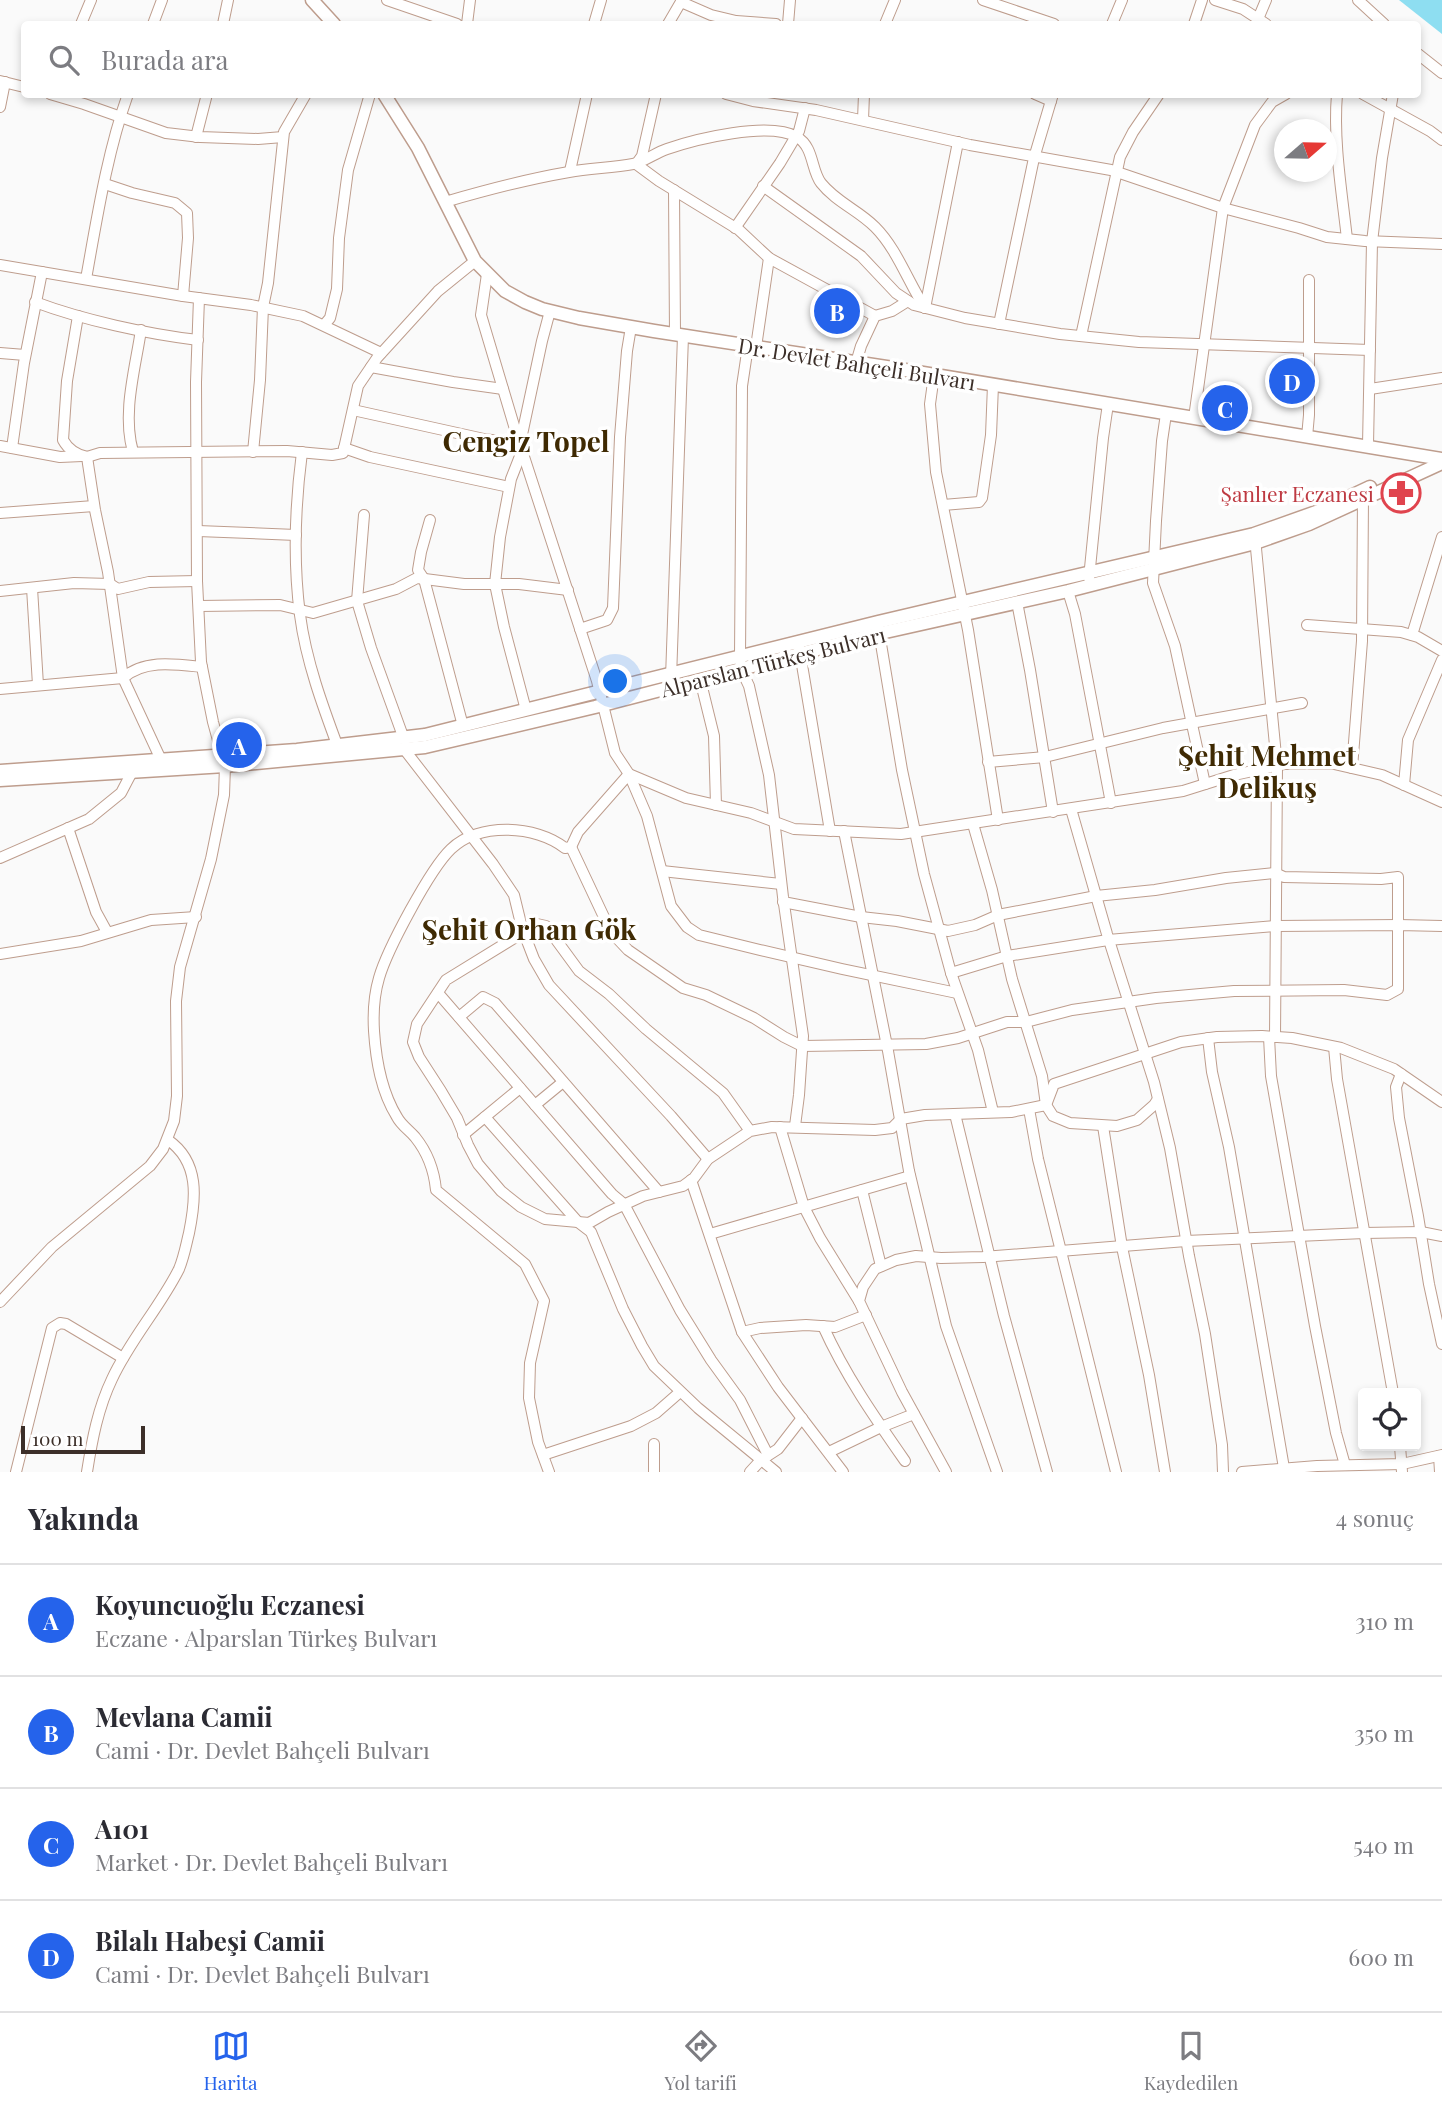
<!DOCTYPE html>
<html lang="tr">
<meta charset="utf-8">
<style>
:root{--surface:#fff;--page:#f7f7f7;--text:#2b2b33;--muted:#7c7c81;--line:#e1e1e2;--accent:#2563eb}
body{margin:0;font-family:"Playfair Display",serif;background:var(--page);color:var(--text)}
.controls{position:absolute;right:21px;bottom:21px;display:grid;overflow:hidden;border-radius:7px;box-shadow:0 4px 10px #0003}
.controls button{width:63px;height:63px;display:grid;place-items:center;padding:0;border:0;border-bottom:2px solid var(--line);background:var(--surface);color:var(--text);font:35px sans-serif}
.compass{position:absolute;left:1274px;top:119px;width:63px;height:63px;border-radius:50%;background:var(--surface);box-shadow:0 4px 10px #0003;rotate:70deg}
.scale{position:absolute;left:21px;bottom:18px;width:124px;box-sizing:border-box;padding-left:7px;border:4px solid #3c2f29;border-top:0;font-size:19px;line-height:24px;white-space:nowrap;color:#3c2f29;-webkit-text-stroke:5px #fff;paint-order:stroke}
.you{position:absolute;left:616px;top:682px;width:24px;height:24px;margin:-18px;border:5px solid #fff;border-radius:50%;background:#1a73e8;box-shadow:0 0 0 10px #1a73e833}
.badge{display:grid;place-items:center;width:46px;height:46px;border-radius:50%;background:var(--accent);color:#fff;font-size:23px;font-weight:700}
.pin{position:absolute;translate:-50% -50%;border:4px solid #fff;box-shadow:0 2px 7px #0006}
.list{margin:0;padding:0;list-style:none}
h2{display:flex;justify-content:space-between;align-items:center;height:91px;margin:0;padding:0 28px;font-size:30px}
h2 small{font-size:23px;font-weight:400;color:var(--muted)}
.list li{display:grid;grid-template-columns:46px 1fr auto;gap:21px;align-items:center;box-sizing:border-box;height:112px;padding:0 28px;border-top:2px solid var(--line)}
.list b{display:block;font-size:26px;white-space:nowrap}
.list p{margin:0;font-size:23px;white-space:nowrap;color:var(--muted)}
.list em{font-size:23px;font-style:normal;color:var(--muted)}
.icon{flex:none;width:38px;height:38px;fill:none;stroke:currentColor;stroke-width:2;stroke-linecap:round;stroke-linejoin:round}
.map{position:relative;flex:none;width:1442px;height:1472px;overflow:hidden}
.search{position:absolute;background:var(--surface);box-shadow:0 4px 10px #0003;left:21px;right:21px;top:21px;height:77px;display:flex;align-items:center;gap:18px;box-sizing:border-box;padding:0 24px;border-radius:7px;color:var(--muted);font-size:26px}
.sheet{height:539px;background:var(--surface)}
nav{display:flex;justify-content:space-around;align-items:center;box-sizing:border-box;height:98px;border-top:2px solid var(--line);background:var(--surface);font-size:19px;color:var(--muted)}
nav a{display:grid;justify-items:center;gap:4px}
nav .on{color:var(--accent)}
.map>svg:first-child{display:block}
</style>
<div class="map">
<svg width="1442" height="1472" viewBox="0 0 1442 1472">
<rect width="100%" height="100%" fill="#fafafa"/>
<polygon fill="#8edef1" points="1399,0 1442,0 1442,34"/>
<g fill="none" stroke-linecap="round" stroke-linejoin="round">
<g stroke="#be9d8d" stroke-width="12">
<g id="minor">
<polyline points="387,0 457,24"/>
<polyline points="983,0 1054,24"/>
<polyline points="1215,0 1243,9 1266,24"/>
<polyline points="1358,0 1384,24"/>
<polyline points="681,2 711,15 736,21 776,24"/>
<polyline points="1258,19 1266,0"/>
<polyline points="81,24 91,0"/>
<polyline points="153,24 162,0"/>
<polyline points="223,24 228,0"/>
<polyline points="467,24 470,0"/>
<polyline points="594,24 601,0"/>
<polyline points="668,24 682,0"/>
<polyline points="788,24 790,0"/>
<polyline points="885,24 895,0"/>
<polyline points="1112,24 1122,0"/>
<polyline points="1194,24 1202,0"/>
<polyline points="1418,54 1442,73"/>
<polyline points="0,81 24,87"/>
<polyline points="50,94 84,104 166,133 200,137 258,139 283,137"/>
<polyline points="726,94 753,101 816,110 970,145 1111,170 1223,208 1299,228 1327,237 1365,241 1442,244"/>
<polyline points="1035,94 1051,101"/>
<path d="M1337 94C1333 141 1342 193 1347 239"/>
<polyline points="1363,94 1430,131 1442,140"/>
<polyline points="0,107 5,82"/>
<polyline points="863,120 864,94"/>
<polyline points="196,137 207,94"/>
<polyline points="637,163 642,156 656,94"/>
<polyline points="636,164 659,181 739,230 769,258 875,316"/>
<polyline points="570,171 587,94"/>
<polyline points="105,184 132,193 175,203 187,213 188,238 183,296"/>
<polyline points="763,186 861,256 896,293 914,305 965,318 1060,334 1139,342 1370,350"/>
<polyline points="674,190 675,334"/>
<path d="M445 202C486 190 528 179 569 172 590 168 612 168 633 164 644 162 655 153 667 149 696 139 769 121 797 137 814 147 811 170 821 183 836 202 858 210 875 227 897 249 908 282 925 308"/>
<polyline points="735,228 780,163 799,131 805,108"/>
<polyline points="0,265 183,296 251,305 303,316 381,353"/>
<polyline points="487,274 481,315 515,429 597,681 615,753 629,774 686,798 751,813 794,829 901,834 1183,791 1234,775 1285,764 1334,764 1382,775 1442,802"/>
<path d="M86 279C97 218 107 153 128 94"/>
<path d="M35 302C83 320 147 334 198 340"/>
<polyline points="925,308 958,142"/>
<path d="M78 316 67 381 63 440C68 449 77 455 87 457L95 510 108 572 123 678 163 764"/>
<polyline points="999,324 1034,158 1053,94"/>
<polyline points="324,325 330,318 337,289 339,238 348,170 370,94"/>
<polyline points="1081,336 1120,157 1133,132 1159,94"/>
<polyline points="748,346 742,386 740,657 741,669 749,686 769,775 783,897 803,1036 799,1095 795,1126"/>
<polyline points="756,347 769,258"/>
<polyline points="0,353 25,355"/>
<polyline points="856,363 861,346 875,316 892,311 908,301"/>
<polyline points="371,367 453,382 503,389"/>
<polyline points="934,375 930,404 936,472 968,630 998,820"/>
<polyline points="1370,389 1442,378"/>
<polyline points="353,410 484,439 520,444 542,341 550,311"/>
<polyline points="1166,414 1162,441 1156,521 1153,583 1175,646 1205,784"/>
<polyline points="1194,418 1223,208 1255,125 1272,102 1286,94"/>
<polyline points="1307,437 1309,415 1309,280"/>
<polyline points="1368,445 1372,242 1382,158 1393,94"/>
<polyline points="0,446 60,457 82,456"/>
<polyline points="12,448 24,363 42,272"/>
<polyline points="344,448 370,457 509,487"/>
<polyline points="522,451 511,479 500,537 495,584 504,627 526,710"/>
<path d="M133 452C122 413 135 370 141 330"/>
<polyline points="253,452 260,380 263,307 268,283 284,132 306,94"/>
<path d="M302 452C295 506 293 561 300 615 306 661 323 707 339 750"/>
<polyline points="87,457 100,453 287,451 332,455 343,453 358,386 377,358 438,291 475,261"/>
<polyline points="943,505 979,502 982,498 991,435 993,385"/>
<polyline points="0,513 94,506"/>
<polyline points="364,515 357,601 371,648 404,739"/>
<polyline points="430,520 421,552 418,570 424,579 463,726"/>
<polyline points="198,531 296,535"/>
<polyline points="1255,538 1277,766 1275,1037"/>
<polyline points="1089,578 1103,438 1108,404"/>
<polyline points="32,588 38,685"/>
<polyline points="0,591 74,583 110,584 118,589 149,582 197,581"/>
<polyline points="1068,591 1075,614 1111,803"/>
<polyline points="1017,602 1030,670 1053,812"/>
<polyline points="199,606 280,605 313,613 396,589 417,578 464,584 519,584 568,590"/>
<polyline points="1307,625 1401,632 1418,637 1442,651"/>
<polyline points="878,626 902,770 924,874 951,973 978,1050 993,1112"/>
<polyline points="580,629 607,620 613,608 620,437 627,351 631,327"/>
<polyline points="1412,635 1442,537"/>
<polyline points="799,647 830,831"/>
<polyline points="671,678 683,336"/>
<polyline points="700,679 714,736 716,805"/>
<path d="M0 689 123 678C144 659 175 664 202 667"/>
<polyline points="404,749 493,864 514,895 522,928 534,959 549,985 671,1116 708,1159"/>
<polyline points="988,762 1045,757 1163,728 1302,703"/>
<polyline points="1352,768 1362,641 1363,495"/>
<polyline points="1404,785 1408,740 1442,660"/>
<polyline points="1071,809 1107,934 1154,1082 1170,1148 1189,1256 1205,1334 1222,1445 1223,1472"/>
<polyline points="973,824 992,890 1012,979 1042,1076 1046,1105 1053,1116 1070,1123 1117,1126 1137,1120 1154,1105 1158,1099"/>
<polyline points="68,828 96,912 107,932"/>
<polyline points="844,831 888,1051 909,1171 946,1326 997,1472"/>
<polyline points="571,847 611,932 628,950 683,988 706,995 754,1018 784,1037 802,1046 926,1044 958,1038 1007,1022 1026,1022 1072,1010 1156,998 1234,991 1344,990 1387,995 1398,989 1398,877 1381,879 1284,877 1275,873 1226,878 1155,890 1096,896 998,915 975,925 948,931 897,921 861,917 783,902"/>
<polyline points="0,858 89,819 121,793 132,772"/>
<polyline points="662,871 781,884"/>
<polyline points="0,954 81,941 151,920 196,917"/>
<polyline points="951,973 1007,956 1108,940 1276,926 1399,925 1442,926"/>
<polyline points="438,993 612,1194 624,1204 680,1310 711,1360 740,1400 768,1455"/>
<polyline points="459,1017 483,997 495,1003 659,1192"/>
<polyline points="1269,1037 1271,1076 1315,1326 1336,1433 1345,1465"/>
<polyline points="1208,1038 1212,1072 1229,1147 1284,1468"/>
<polyline points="1334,1047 1337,1079 1393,1393"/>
<polyline points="1401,1074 1396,1087 1399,1118 1418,1216 1429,1284 1442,1344"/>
<polyline points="535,1105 563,1082"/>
<polyline points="1029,1109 1038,1159 1116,1472"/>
<polyline points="955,1114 1004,1316 1047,1472"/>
<polyline points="485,1117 578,1222 591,1232 623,1309 642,1346 654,1366 698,1408 776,1472"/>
<polyline points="1103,1126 1122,1247 1149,1375 1165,1472"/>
<polyline points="780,1127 804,1207 820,1238 859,1301"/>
<polyline points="750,1131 723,1093 646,1029 609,994 579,971 546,926 537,924 446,980 417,1024 413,1042 419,1057 441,1091 457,1118 468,1145 478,1164 501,1191 521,1207 545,1219 589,1223 608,1212 643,1196 683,1186 694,1178 708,1159 750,1131 772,1127 875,1130 892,1128 901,1119 925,1115 1011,1112 1046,1105 1054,1084 1181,1042 1217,1037 1262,1036 1292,1038 1341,1048 1394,1069 1442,1102"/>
<polyline points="463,1135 520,1088"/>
<polyline points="691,1180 742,1332 778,1387 843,1472"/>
<polyline points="862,1190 881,1266"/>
<polyline points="710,1234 910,1176"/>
<polyline points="0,1302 52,1247 150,1166 163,1149 174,1121 177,1096 176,1001 180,967 211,859 224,795 225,766 213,722 201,662 197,581 196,382 199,298"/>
<path d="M823 1326C845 1375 875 1418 905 1461"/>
<polyline points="742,1332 760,1328 806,1325 835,1327 866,1315"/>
<polyline points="654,1444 654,1472"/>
<polyline points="1400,1446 1402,1472"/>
<polyline points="829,1452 881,1427 914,1414"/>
<polyline points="543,1455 631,1426 656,1413 680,1392"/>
<polyline points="1439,1456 1440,1472"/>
<polyline points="16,1472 52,1328 60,1323 66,1324 123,1358"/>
<path d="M87 1472C92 1440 98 1408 112 1379 130 1340 160 1307 179 1269 184 1257 186 1245 189 1233 196 1199 200 1162 168 1140"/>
<path d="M549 1472 538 1442 529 1398 530 1363 544 1301 525 1264 436 1190C434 1169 428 1153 415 1137 409 1130 401 1125 397 1117 381 1091 376 1061 374 1031 373 1014 374 995 379 978 387 950 430 869 451 849 479 822 536 825 565 848L571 847 578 832 629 774 647 816 671 906 687 927 699 935 760 950 842 969 957 993"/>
<polyline points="750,1472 761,1460 778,1449 802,1418"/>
<polyline points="946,1472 902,1392 859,1301 863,1287 875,1269 896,1260 916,1256 941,1258 983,1257 1186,1241 1364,1233 1421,1232 1442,1236"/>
<polyline points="1242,1472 1317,1466 1402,1464 1442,1455"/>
</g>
</g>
<g stroke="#be9d8d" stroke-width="15">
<g id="major">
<polyline points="312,0 334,24"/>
<polyline points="384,94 418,148 475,261 505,291 525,302 542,309 579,318 654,331 893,368 1442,459"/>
<polyline points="0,771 297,750 425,735 878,622 1254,534 1319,511 1370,487"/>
<polyline points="0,780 225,766 425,747 595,707 872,635 1068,591 1255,543 1309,524 1442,463"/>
</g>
</g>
<use href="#minor" stroke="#fff" stroke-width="10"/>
<use href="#major" stroke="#fff" stroke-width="12"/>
</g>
<defs>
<g id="pharmacy-ring" transform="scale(2.0125)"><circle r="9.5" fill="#fff" stroke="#e0444e" stroke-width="1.5"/><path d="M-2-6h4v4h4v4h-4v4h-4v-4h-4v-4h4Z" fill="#e0444e"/></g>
</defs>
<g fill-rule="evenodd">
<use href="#pharmacy-ring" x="1401" y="493"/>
</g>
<g text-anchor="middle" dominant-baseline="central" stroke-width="7" stroke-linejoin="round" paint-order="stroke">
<g font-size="21" fill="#3c2f29" stroke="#fff">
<text transform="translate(857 363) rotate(9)">Dr. Devlet Bahçeli Bulvarı</text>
<text transform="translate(773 661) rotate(-14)">Alparslan Türkeş Bulvarı</text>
</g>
<g font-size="21" fill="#be3a42" stroke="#fff" text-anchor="end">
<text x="1374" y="493">Şanlıer Eczanesi</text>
</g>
<g font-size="28" font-weight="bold" fill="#3f2a03" stroke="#fff">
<text x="526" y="440">Cengiz Topel</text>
<text x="1267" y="754">Şehit Mehmet<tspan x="1267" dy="32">Delikuş</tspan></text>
<text x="529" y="928">Şehit Orhan Gök</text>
</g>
</g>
</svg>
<div class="controls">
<button><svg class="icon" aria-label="locate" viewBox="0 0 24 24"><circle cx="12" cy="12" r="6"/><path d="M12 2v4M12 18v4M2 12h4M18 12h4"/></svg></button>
</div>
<svg class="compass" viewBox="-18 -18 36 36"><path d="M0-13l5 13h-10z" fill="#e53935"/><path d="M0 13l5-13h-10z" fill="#7c7c81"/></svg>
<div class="scale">100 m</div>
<div class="you"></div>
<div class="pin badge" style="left:239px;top:745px">A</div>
<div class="pin badge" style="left:837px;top:311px">B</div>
<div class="pin badge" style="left:1225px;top:408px">C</div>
<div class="pin badge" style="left:1292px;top:381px">D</div>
<div class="search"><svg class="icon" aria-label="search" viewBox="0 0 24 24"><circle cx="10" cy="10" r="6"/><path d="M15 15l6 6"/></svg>Burada ara</div>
</div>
<section class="sheet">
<h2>Yakında<small>4 sonuç</small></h2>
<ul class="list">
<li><span class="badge">A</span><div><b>Koyuncuoğlu Eczanesi</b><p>Eczane · Alparslan Türkeş Bulvarı</p></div><em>310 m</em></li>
<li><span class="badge">B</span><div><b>Mevlana Camii</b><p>Cami · Dr. Devlet Bahçeli Bulvarı</p></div><em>350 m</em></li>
<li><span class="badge">C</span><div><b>A101</b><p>Market · Dr. Devlet Bahçeli Bulvarı</p></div><em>540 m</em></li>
<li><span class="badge">D</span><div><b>Bilalı Habeşi Camii</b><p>Cami · Dr. Devlet Bahçeli Bulvarı</p></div><em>600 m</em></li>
</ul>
</section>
<nav>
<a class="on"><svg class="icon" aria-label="map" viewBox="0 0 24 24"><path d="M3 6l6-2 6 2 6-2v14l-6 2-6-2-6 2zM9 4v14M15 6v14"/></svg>Harita</a>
<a><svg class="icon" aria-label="directions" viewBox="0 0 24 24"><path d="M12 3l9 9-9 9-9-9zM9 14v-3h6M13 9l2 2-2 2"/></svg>Yol tarifi</a>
<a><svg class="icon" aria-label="saved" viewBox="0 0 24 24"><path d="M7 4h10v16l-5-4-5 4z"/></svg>Kaydedilen</a>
</nav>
